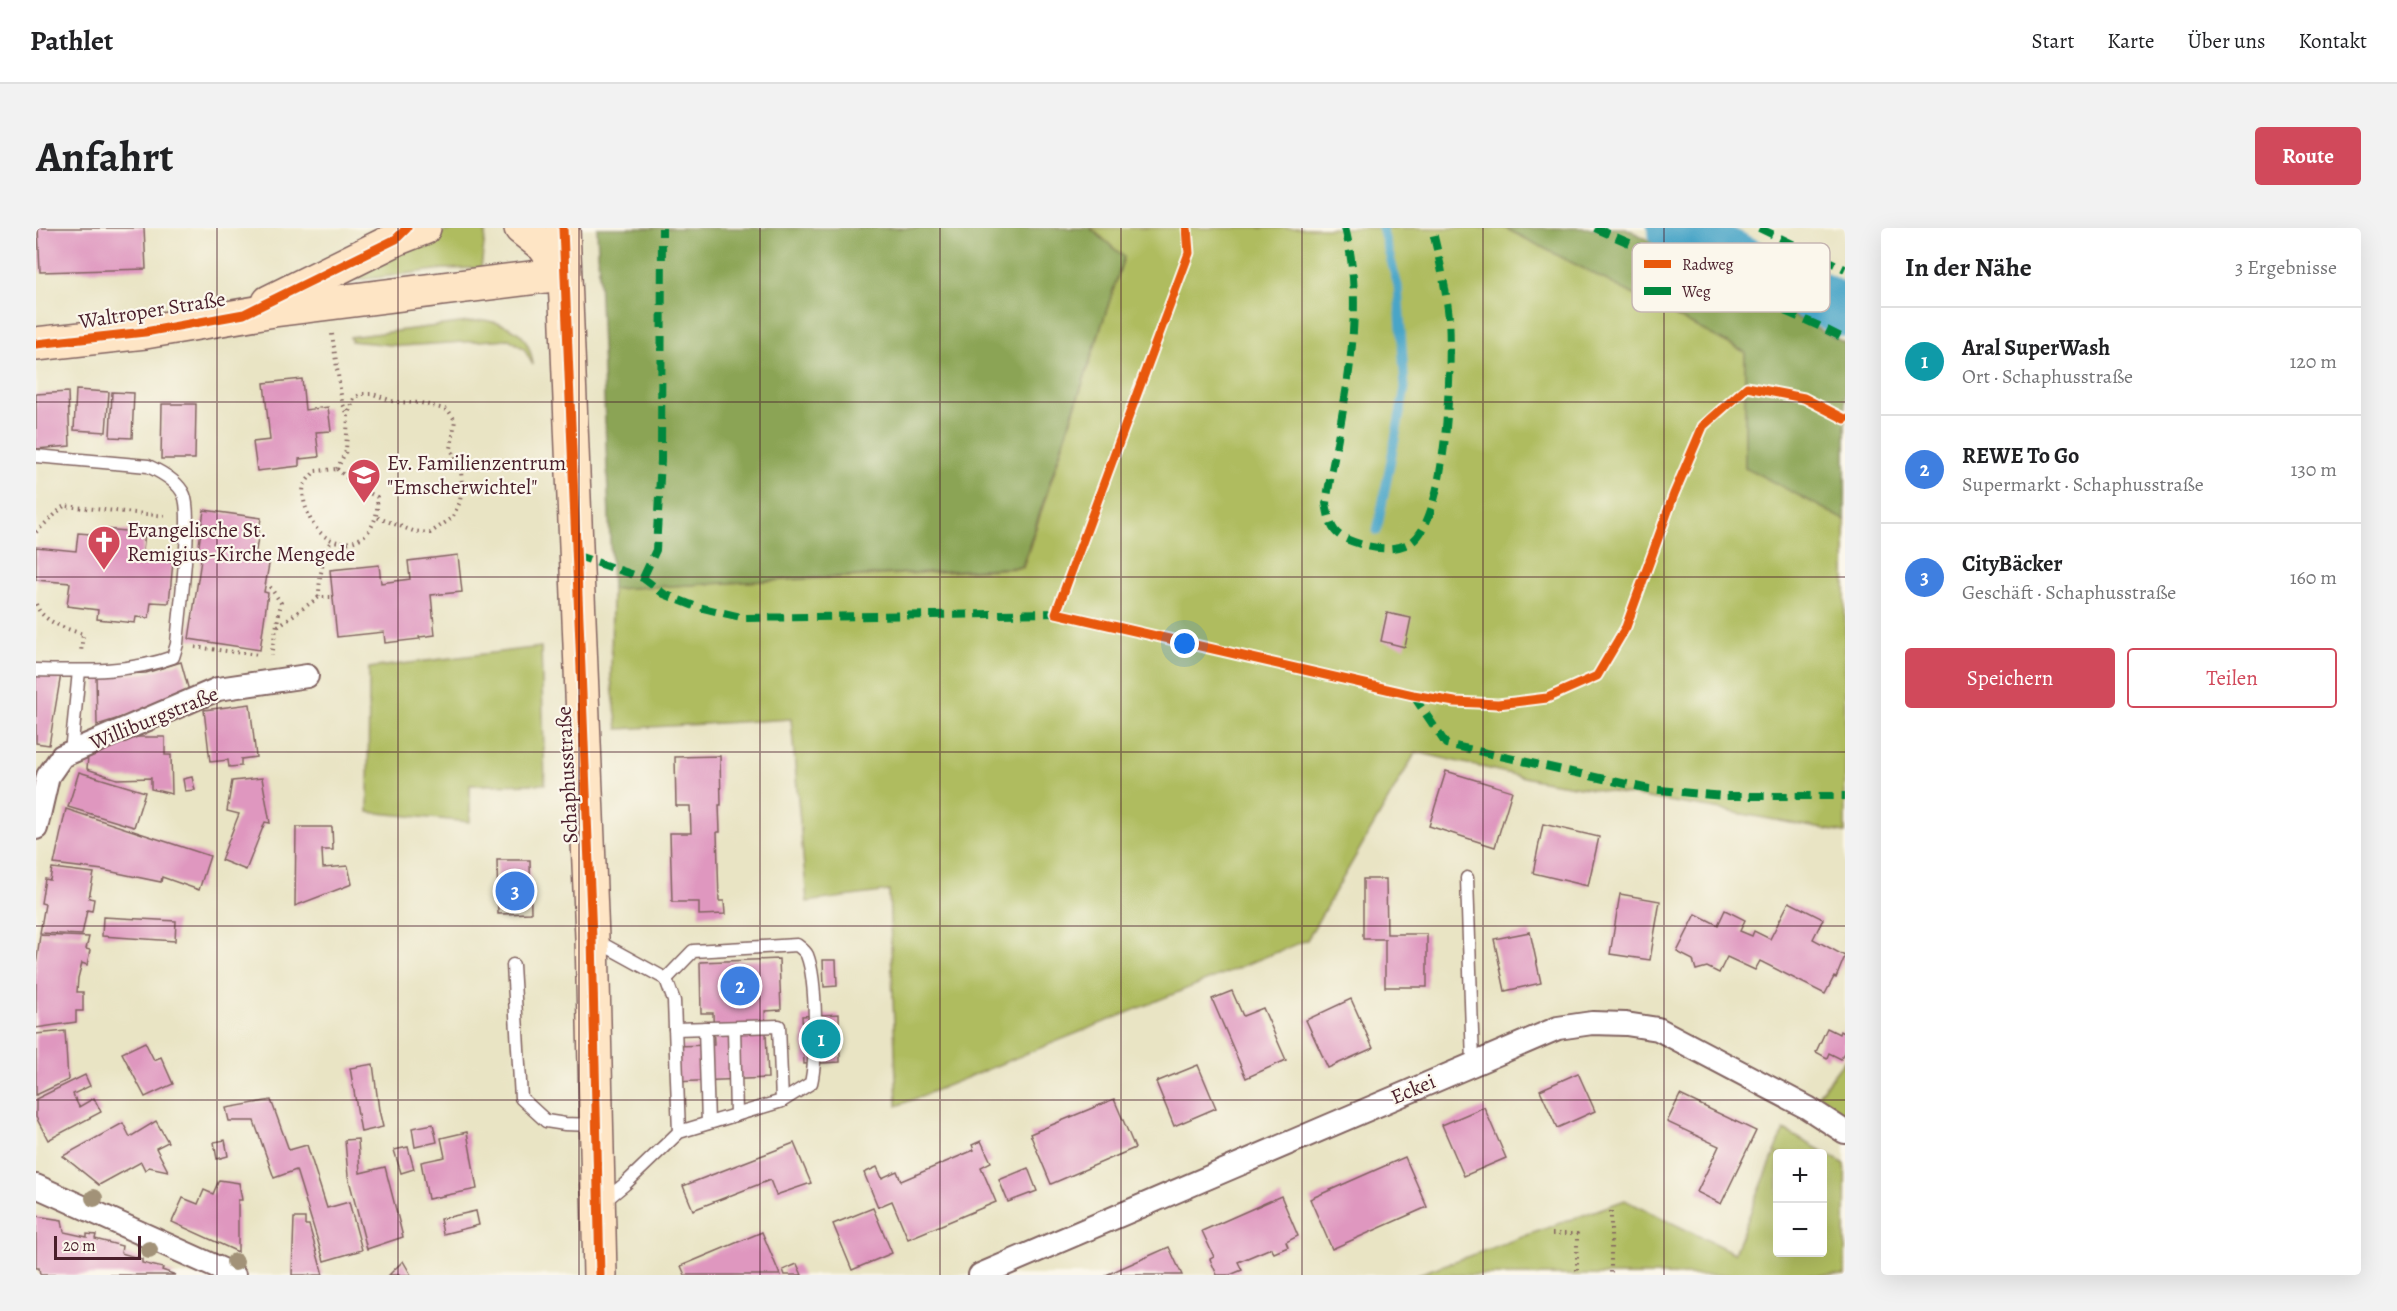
<!DOCTYPE html>
<html lang="de">
<meta charset="utf-8">
<style>
:root{--surface:#fff;--page:#f2f2f2;--text:#202124;--muted:#757577;--line:#e0e0e0;--accent:#d1495b}
body{margin:0;font-family:Alegreya,serif;background:var(--page);color:var(--text)}
.controls{position:absolute;right:18px;bottom:18px;display:grid;overflow:hidden;border-radius:6px;box-shadow:0 6px 24px #0002}
.controls button{width:54px;height:54px;display:grid;place-items:center;padding:0;border:0;border-bottom:2px solid var(--line);background:var(--surface);color:var(--text);font:30px sans-serif}
.scale{position:absolute;left:18px;bottom:15px;width:87px;box-sizing:border-box;padding-left:6px;border:3px solid #4a1f2b;border-top:0;font-size:16px;line-height:21px;white-space:nowrap;color:#4a1f2b;-webkit-text-stroke:4px #fbf7ec;paint-order:stroke}
.you{position:absolute;left:1149px;top:416px;width:21px;height:21px;margin:-15px;border:4px solid #fff;border-radius:50%;background:#1a73e8;box-shadow:0 0 0 9px #1a73e833}
.badge{display:grid;place-items:center;width:39px;height:39px;border-radius:50%;background:var(--accent);color:#fff;font-size:20px;font-weight:700}
.pin{position:absolute;translate:-50% -50%;border:3px solid #fff;box-shadow:0 2px 6px #0006}
.list{margin:0;padding:0;list-style:none}
h2{display:flex;justify-content:space-between;align-items:center;height:78px;margin:0;padding:0 24px;font-size:26px}
h2 small{font-size:20px;font-weight:400;color:var(--muted)}
.list li{display:grid;grid-template-columns:39px 1fr auto;gap:18px;align-items:center;box-sizing:border-box;height:108px;padding:0 24px;border-top:2px solid var(--line)}
.list b{display:block;font-size:22px;white-space:nowrap}
.list p{margin:0;font-size:20px;white-space:nowrap;color:var(--muted)}
.list em{font-size:20px;font-style:normal;color:var(--muted)}
.actions{display:flex;gap:12px;padding:18px 24px}
.actions a{flex:1;padding:14px 0;border:2px solid var(--accent);border-radius:6px;text-align:center;font-size:21px;color:var(--accent)}
.actions .main{background:var(--accent);color:#fff}
.map{position:relative;flex:none;width:1809px;height:1047px;overflow:hidden;border-radius:6px}
header{display:flex;align-items:center;gap:36px;box-sizing:border-box;height:84px;padding:0 30px;background:var(--surface);border-bottom:2px solid var(--line)}
header strong{font-size:28px}
nav{display:flex;gap:33px;margin-inline-start:auto;font-size:21px}
.intro{display:flex;align-items:center;justify-content:space-between;box-sizing:border-box;height:144px;padding:0 36px}
h1{margin:0;font-size:42px}
.button{padding:15px 27px;border-radius:6px;background:var(--accent);color:#fff;font-size:21px;font-weight:700}
main{display:flex;gap:36px;padding:0 36px}
aside{flex:1;background:var(--surface);border-radius:6px;box-shadow:0 6px 24px #0002}
.map>svg:first-child{display:block}
</style>
<header>
<strong>Pathlet</strong>
<nav><a>Start</a><a>Karte</a><a>Über uns</a><a>Kontakt</a></nav>
</header>
<div class="intro"><h1>Anfahrt</h1><a class="button">Route</a></div>
<main>
<div class="map">
<svg width="1809" height="1047" viewBox="0 0 1809 1047">
<rect width="100%" height="100%" fill="#fbf7ec"/>
<filter id="ink" filterUnits="userSpaceOnUse"><feTurbulence type="fractalNoise" baseFrequency=".0167" numOctaves="2"/><feDisplacementMap in="SourceGraphic" scale="12" xChannelSelector="R" yChannelSelector="G"/><feConvolveMatrix kernelMatrix="1 2 1 2 8 2 1 2 1" color-interpolation-filters="sRGB"/></filter>
<filter id="wash" filterUnits="userSpaceOnUse"><feTurbulence type="fractalNoise" baseFrequency=".008" numOctaves="4" result="noise"/><feDisplacementMap in="SourceGraphic" scale="24" xChannelSelector="R" yChannelSelector="G"/><feGaussianBlur stdDeviation="1.35" result="paint"/><feColorMatrix in="noise" values="0 0 0 0 0 0 0 0 0 0 0 0 0 0 0 0 0 1.4 0 .05"/><feComposite in="paint" operator="in"/></filter>
<g filter="url(#wash)">
<rect width="100%" height="100%" fill="#e9e4c4"/>
<g fill="#afbc5e" stroke="#7c6e44" stroke-width="1.5" fill-rule="evenodd">
<polygon points="424,0 450,1 445,40 407,41 323,52 319,51 318,48 394,7"/>
<polygon points="1055,0 1469,0 1709,124 1709,239 1809,292 1809,605 1674,580 1501,552 1380,524 1271,712 861,878 853,663 771,674 755,491 582,501 575,450 576,361 987,340 1088,29"/>
<path d="M448 92C477 97 493 105 497 137L488 121 473 111 366 118 315 113 314 109Z"/>
<polygon points="505,419 509,556 434,557 434,594 332,584 333,440"/>
<polygon points="1809,832 1809,900 1772,880"/>
<path d="M1748 902 1809 936V1047H1380L1589 972 1698 1025ZM1742 926H1786V1024H1742Z"/>
</g>
<g fill="#8ba455" stroke="#6a6240" stroke-width="1.5">
<polygon points="561,0 1054,0 1088,29 986,339 576,361"/>
<polygon points="1469,0 1590,0 1809,115 1809,292 1709,239 1709,124"/>
</g>
<g fill="none" stroke-linecap="round" stroke-linejoin="round">
<polyline stroke="#49a5c7" stroke-width="9" points="1341,303 1369,160 1362,58 1346,0"/>
<polyline stroke="#49a5c7" stroke-width="52" points="1637,0 1809,83"/>
</g>
<g id="blocks">
<g fill="#df97bf">
<polygon points="2,0 108,0 110,41 4,44"/>
<polygon points="266,151 269,182 292,179 295,203 280,204 283,229 263,231 263,238 221,243 217,214 234,212 228,155"/>
<polygon points="40,162 73,164 70,204 38,202"/>
<polygon points="32,164 34,218 0,221 0,166"/>
<polygon points="76,164 98,165 96,210 74,209"/>
<polygon points="126,176 160,176 159,231 125,231"/>
<polygon points="168,282 225,290 219,329 234,331 228,364 232,365 224,422 153,411 166,325 162,324"/>
<polygon points="69,301 109,305 106,331 137,334 133,375 115,374 113,390 100,389 99,395 61,391 62,382 31,378 34,355 0,352 0,319 40,323 42,305 68,307"/>
<polygon points="422,327 426,364 395,367 399,407 383,409 384,411 349,415 348,404 301,409 294,342 343,337 345,355 374,351 372,333"/>
<polygon points="1351,385 1375,390 1369,419 1345,413"/>
<polygon points="145,434 153,463 109,482 61,497 60,447 110,445"/>
<polygon points="0,446 25,446 13,517 0,515"/>
<polygon points="214,476 220,529 205,531 205,538 193,539 192,532 174,534 168,482"/>
<polygon points="89,509 129,509 129,527 135,527 136,566 115,561 115,550 81,551 51,541 52,528"/>
<polygon points="684,528 685,577 683,577 684,604 681,604 683,673 688,673 689,686 663,687 663,674 636,674 634,605 655,605 654,578 640,578 639,529"/>
<polygon points="1410,543 1476,563 1459,619 1393,598"/>
<polygon points="43,544 109,564 98,599 32,579"/>
<polygon points="156,549 159,562 149,563 147,551"/>
<polygon points="226,550 234,595 229,594 210,642 185,632 203,586 191,583 196,553"/>
<polygon points="30,581 174,628 163,662 126,649 125,654 67,642 18,636"/>
<polygon points="1507,596 1563,609 1552,658 1497,645"/>
<polygon points="260,599 296,599 297,622 286,622 287,640 312,638 316,656 259,678"/>
<polygon points="461,632 494,632 495,685 462,686"/>
<polygon points="16,640 58,645 53,670 58,671 56,683 51,682 46,707 4,705 9,676 5,675 9,651 14,652"/>
<polygon points="1327,651 1350,651 1351,706 1391,706 1391,759 1349,759 1349,711 1327,711"/>
<polygon points="1584,666 1624,673 1614,732 1574,726"/>
<polygon points="1753,674 1787,691 1777,711 1809,728 1800,750 1798,749 1789,766 1724,733 1719,742 1691,729 1683,745 1671,739 1660,742 1657,732 1641,724 1660,686 1682,697 1689,682 1709,692 1704,703 1716,708 1718,703 1734,711"/>
<polygon points="67,689 140,693 139,713 66,708"/>
<polygon points="1494,704 1505,755 1469,763 1458,711"/>
<polygon points="4,707 53,709 50,721 54,722 51,737 46,735 42,750 41,764 47,764 47,783 40,783 40,794 0,800 0,738"/>
<polygon points="743,731 745,782 729,783 732,850 637,854 636,818 678,817 677,785 665,785 664,734"/>
<polygon points="787,732 800,732 801,758 788,759"/>
<polygon points="1196,763 1207,788 1227,780 1250,832 1210,850 1176,771"/>
<polygon points="1315,771 1337,820 1292,840 1270,792"/>
<polygon points="803,786 804,834 768,836 766,788"/>
<polygon points="1791,800 1803,806 1804,803 1809,806 1809,822 1805,831 1793,825 1791,830 1780,824"/>
<polygon points="29,803 32,852 0,867 0,806"/>
<polygon points="109,814 118,832 125,829 137,856 109,869 86,825"/>
<polygon points="337,836 343,882 347,899 325,904 314,840"/>
<polygon points="1162,837 1180,880 1138,898 1120,854"/>
<polygon points="1542,845 1559,883 1521,900 1504,862"/>
<polygon points="49,847 54,858 37,866 43,879 58,870 65,884 12,912 0,889 0,871"/>
<polygon points="1644,867 1720,903 1685,976 1661,964 1683,918 1631,894"/>
<polygon points="1078,871 1099,920 1015,956 994,906"/>
<polygon points="235,872 253,922 271,917 291,980 313,974 326,1022 288,1033 260,942 238,950 218,893 193,893 190,880"/>
<polygon points="1448,879 1470,930 1428,948 1406,897"/>
<polygon points="120,893 132,914 120,920 132,943 113,939 109,942 105,934 63,957 27,928 87,895 94,909"/>
<polygon points="397,896 401,914 379,919 376,900"/>
<polygon points="431,904 441,961 392,971 385,934 409,929 405,910"/>
<polygon points="322,911 324,945 349,939 367,1009 331,1021 312,948 309,912"/>
<polygon points="189,912 192,928 181,931 178,914"/>
<polygon points="945,913 955,934 945,939 960,974 872,1011 856,973 842,979 828,945 841,939 846,950 861,943 865,953 938,922 936,917"/>
<polygon points="758,915 775,955 740,967 734,952 657,982 647,958"/>
<polygon points="372,919 378,941 365,945 358,922"/>
<polygon points="1369,929 1391,979 1296,1021 1274,971"/>
<polygon points="992,940 1001,963 972,974 963,952"/>
<polygon points="183,952 203,955 206,972 202,972 202,1024 136,994 147,970 162,976 168,962 177,966"/>
<polygon points="1245,968 1262,1008 1250,1014 1252,1019 1238,1025 1235,1020 1202,1034 1206,1042 1194,1047 1181,1047 1174,1031 1178,1029 1166,1003"/>
<polygon points="837,980 856,1025 816,1042 797,996"/>
<polygon points="440,983 443,997 407,1006 404,991"/>
<polygon points="0,988 26,992 28,1004 51,1009 51,1006 60,1007 59,1011 86,1018 85,1025 106,1031 106,1035 127,1040 126,1042 140,1047 4,1047 3,1040 0,1040"/>
<polygon points="258,990 269,990 269,997 273,997 287,1047 256,1047"/>
<polygon points="726,1004 744,1047 649,1047 645,1038"/>
<polygon points="1133,1019 1146,1047 1070,1047"/>
<polygon points="367,1033 375,1047 353,1047"/>
<polygon points="761,1036 766,1047 749,1047 747,1042"/>
</g>
</g>
</g>
<g filter="url(#ink)">
<use href="#blocks" fill-opacity="0" stroke="#826461" stroke-width="1.5"/>
<g fill="none" stroke-linecap="round" stroke-linejoin="round">
<g stroke="#826461" stroke-width="15">
<g id="lane">
<path d="M0 228 112 238C125 244 142 253 148 267 157 288 143 388 141 416L137 429C94 445 46 443 0 442"/>
<polyline points="35,524 43,443"/>
<polyline points="1431,650 1437,835"/>
<polyline points="559,712 630,751 638,773 643,904"/>
<polyline points="477,737 485,870 510,893 529,896 558,897"/>
<polyline points="669,800 672,895"/>
<polyline points="698,800 700,887"/>
<polyline points="639,801 743,798 746,873"/>
<path d="M566 975 589 956 643 904 746 873 775 855C781 829 781 752 771 727 769 723 765 720 761 717L657 723 630 751"/>
</g>
</g>
<g stroke="#826461" stroke-width="26">
<g id="street">
<polyline points="0,600 12,548 26,528 182,461 271,448"/>
<polyline points="0,958 198,1047"/>
<polyline points="944,1047 1522,800 1556,795 1590,796 1622,801 1772,880 1809,904"/>
</g>
</g>
<g stroke="#826461" stroke-width="36">
<g id="secondary">
<polyline points="485,0 508,18 527,46"/>
<polyline points="527,0 556,710 564,1047"/>
<polyline points="233,74 360,11 388,0"/>
<polyline points="0,116 109,104 238,82 527,46"/>
</g>
</g>
<g stroke="#826461" stroke-width="4" stroke-dasharray="1.5 4.5" stroke-linecap="butt">
<polyline points="296,106 306,174 312,187"/>
<polyline points="301,241 310,223 312,188 318,170 326,166 337,166 359,174 385,175 412,182 419,192 415,221 425,243 426,255 424,274 416,290 394,305 377,303 340,289"/>
<path d="M301 241 322 259 341 269C346 323 285 332 270 280 268 275 266 263 268 257 270 253 276 247 279 243Z"/>
<polyline points="0,304 28,278 130,288"/>
<polyline points="234,359 245,375 235,427"/>
<path d="M283 369C283 348 287 331 295 312"/>
<path d="M0 376C6 394 31 401 47 406L45 424"/>
<polyline points="242,398 283,369 295,369"/>
<polyline points="159,419 223,427"/>
<polyline points="1575,983 1575,1047"/>
<polyline points="1516,1006 1541,1006 1541,1047"/>
</g>
<use href="#lane" stroke="#fff" stroke-width="12"/>
<use href="#street" stroke="#fff" stroke-width="22"/>
<use href="#secondary" stroke="#fee5c5" stroke-width="33"/>
<g stroke="#00873e" stroke-width="8" stroke-dasharray="15 8" stroke-linecap="butt">
<path d="M1309 0C1332 90 1305 185 1290 275 1295 302 1297 308 1324 316 1340 321 1359 323 1374 315 1412 295 1416 131 1413 90 1410 60 1403 29 1396 0"/>
<polyline points="1559,0 1783,98 1809,111"/>
<polyline points="1723,0 1809,41"/>
<polyline points="539,327 607,350 628,366 658,378 709,390 1024,385"/>
<polyline points="607,350 620,322 625,232 626,0"/>
<polyline points="1377,467 1410,516 1613,561 1687,568 1809,568"/>
</g>
<g stroke="#fbf7ec" stroke-width="13">
<g id="cycleway">
<polyline points="527,0 556,710 564,1047"/>
<polyline points="1151,0 1153,25 1020,385 1377,467 1419,474 1462,476 1511,470 1561,448 1590,399 1638,266 1667,198 1711,159 1768,170 1809,191"/>
<polyline points="0,116 109,104 208,86 360,11 371,0"/>
</g>
</g>
<use href="#cycleway" stroke="#e8590c" stroke-width="9"/>
</g>
<g fill="#a29278">
<circle cx="58" cy="970" r="9"/>
<circle cx="113" cy="1022" r="9"/>
<circle cx="199" cy="1034" r="9"/>
</g>
</g>
<path fill="none" stroke="#4a1f2b" stroke-width="1.5" stroke-opacity="0.55" d="M181 0V1047M362 0V1047M543 0V1047M724 0V1047M904 0V1047M1085 0V1047M1266 0V1047M1447 0V1047M1628 0V1047M0 174H1809M0 349H1809M0 524H1809M0 698H1809M0 872H1809"/>
<defs>
<g id="school-pin" transform="scale(1.725)"><path d="M0 17L-7.5 6A9.5 9.5 0 1 1 7.5 6Z" fill="#d1495b" stroke="#fbf7ec"/><path d="M0-5L7-2L0 1L-7-2ZM-4 1L0 2.5L4 1V4Q0 6-4 4Z" fill="#fff"/></g>
<g id="church-pin" transform="scale(1.725)"><path d="M0 17L-7.5 6A9.5 9.5 0 1 1 7.5 6Z" fill="#d1495b" stroke="#fbf7ec"/><path d="M-1.2-6h2.4v3.5h3.3v2.4h-3.3V6h-2.4V-.1h-3.3v-2.4h3.3Z" fill="#fff"/></g>
</defs>
<g fill-rule="evenodd">
<use href="#school-pin" x="328" y="247"/>
<use href="#church-pin" x="68" y="314"/>
</g>
<g text-anchor="middle" dominant-baseline="central" stroke-width="4.5" stroke-linejoin="round" paint-order="stroke">
<g font-size="21" fill="#4a1f2b" stroke="#fbf7ec">
<text transform="translate(116 82) rotate(-9)">Waltroper Straße</text>
<text transform="translate(118 490) rotate(-22)">Williburgstraße</text>
<text transform="translate(531 547) rotate(-93)">Schaphusstraße</text>
<text transform="translate(1377 861) rotate(-23)">Eckei</text>
</g>
<g font-size="21" fill="#4a1f2b" stroke="#fbf7ec" text-anchor="start">
<text x="351" y="235">Ev. Familienzentrum<tspan x="351" dy="24">"Emscherwichtel"</tspan></text>
<text x="91" y="302">Evangelische St.<tspan x="91" dy="24">Remigius-Kirche Mengede</tspan></text>
</g>
</g>
<rect x="1596" y="15" width="198" height="69" rx="9" fill="#fbf7ec" stroke="#c6b6b2" stroke-width="1.5"/>
<rect x="1608" y="32" width="27" height="8" fill="#e8590c"/>
<rect x="1608" y="59" width="27" height="8" fill="#00873e"/>
<g font-size="16" fill="#4a1f2b">
<text x="1646" y="42">Radweg</text>
<text x="1646" y="69">Weg</text>
</g>
</svg>
<div class="controls">
<button>+</button>
<button>−</button>
</div>
<div class="scale">20 m</div>
<div class="you"></div>
<div class="pin badge" style="left:785px;top:811px;background:#0f9aa8">1</div>
<div class="pin badge" style="left:704px;top:758px;background:#3f7fe0">2</div>
<div class="pin badge" style="left:479px;top:663px;background:#3f7fe0">3</div>
</div>
<aside>
<h2>In der Nähe<small>3 Ergebnisse</small></h2>
<ul class="list">
<li><span class="badge" style="background:#0f9aa8">1</span><div><b>Aral SuperWash</b><p>Ort · Schaphusstraße</p></div><em>120 m</em></li>
<li><span class="badge" style="background:#3f7fe0">2</span><div><b>REWE To Go</b><p>Supermarkt · Schaphusstraße</p></div><em>130 m</em></li>
<li><span class="badge" style="background:#3f7fe0">3</span><div><b>CityBäcker</b><p>Geschäft · Schaphusstraße</p></div><em>160 m</em></li>
</ul>
<div class="actions"><a class="main">Speichern</a><a>Teilen</a></div>
</aside>
</main>
